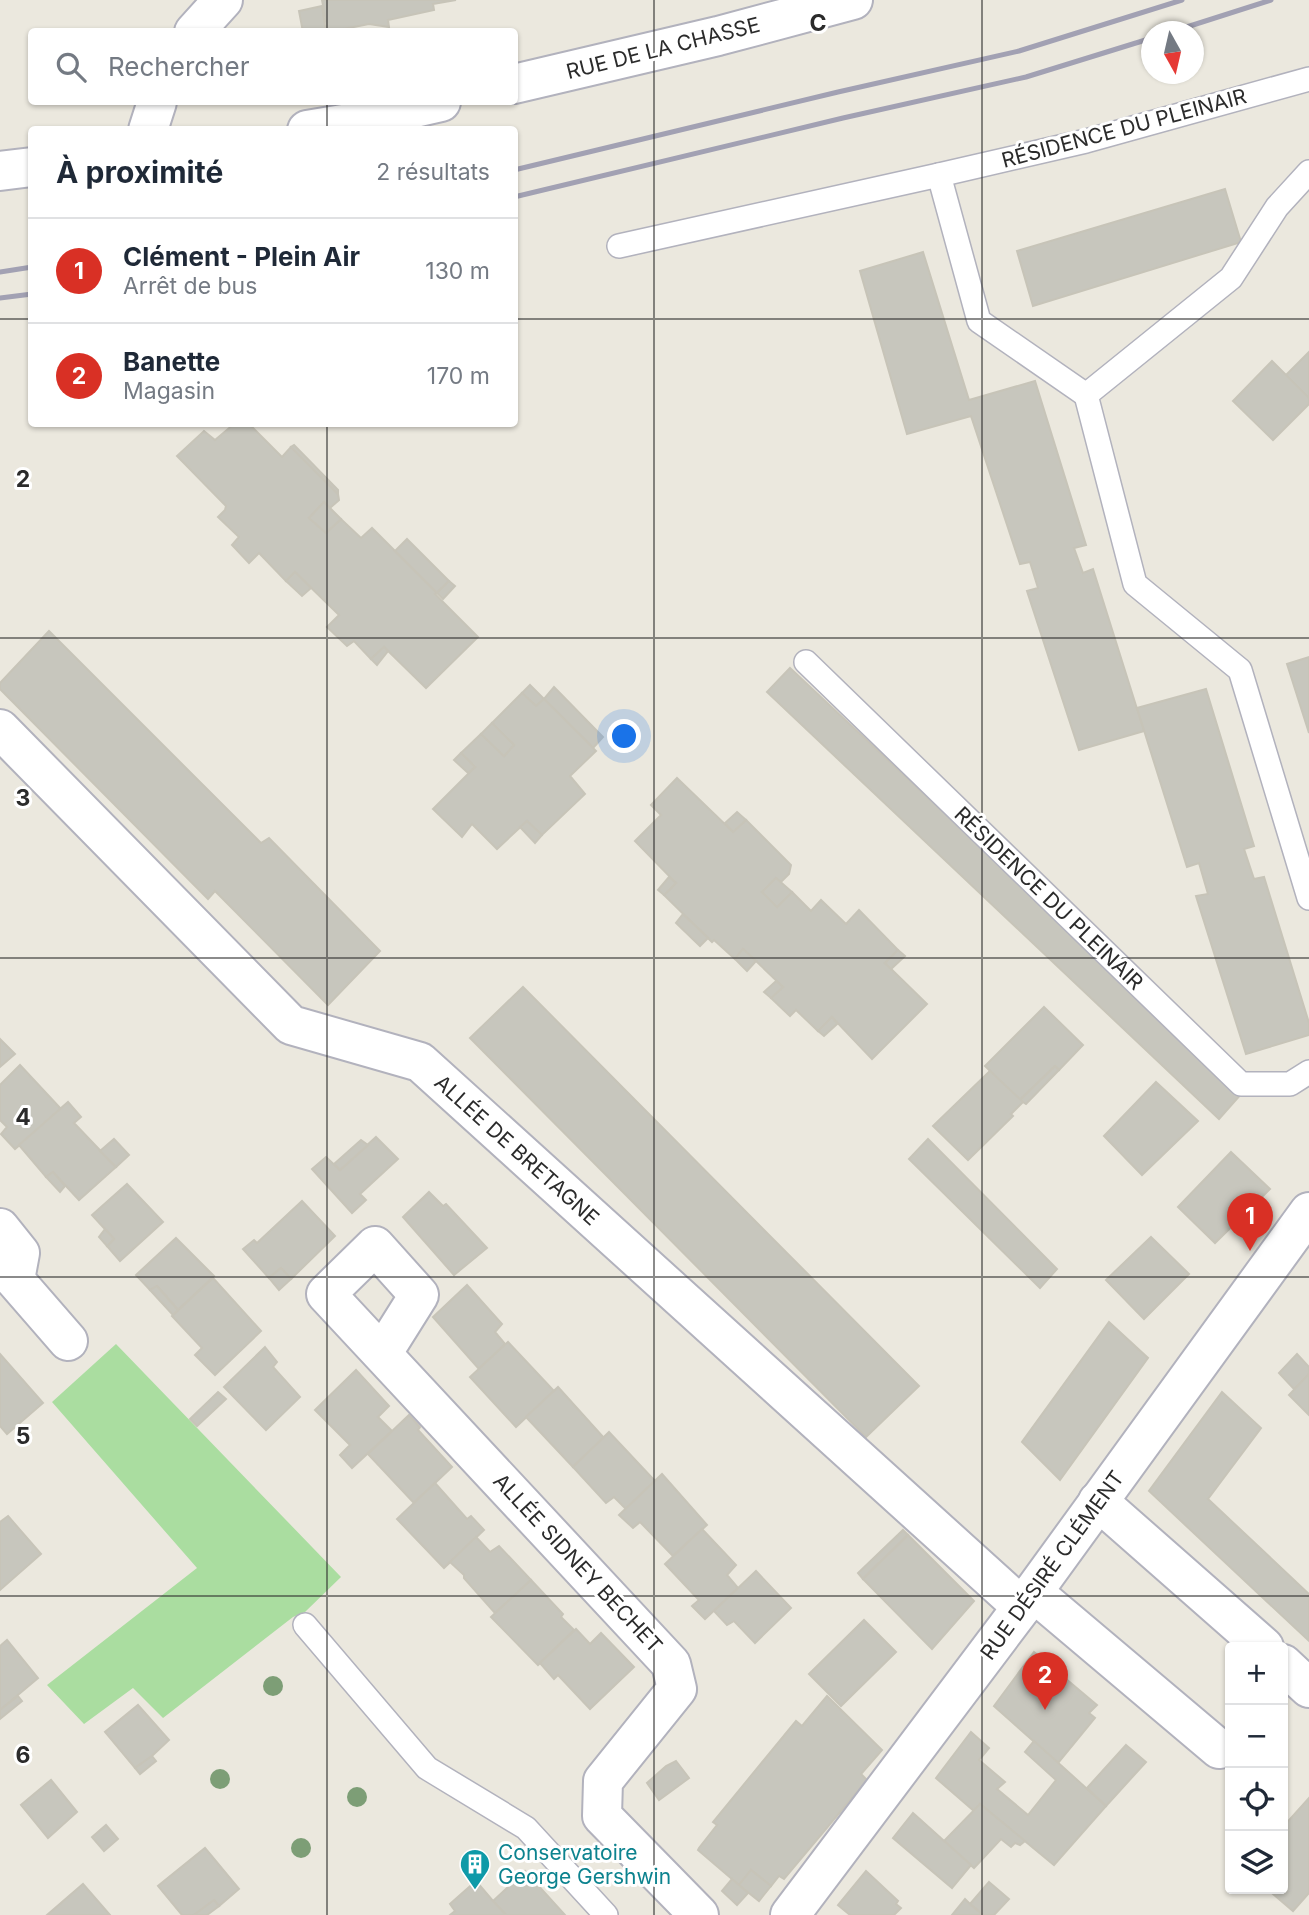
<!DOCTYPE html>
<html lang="fr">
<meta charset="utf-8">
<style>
:root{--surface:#fff;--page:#f2f2f3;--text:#1f2937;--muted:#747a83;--line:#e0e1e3;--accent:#d93025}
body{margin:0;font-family:Inter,sans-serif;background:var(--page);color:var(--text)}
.controls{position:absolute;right:21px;bottom:21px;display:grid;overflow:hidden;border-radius:7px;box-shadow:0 2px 5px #0004}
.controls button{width:63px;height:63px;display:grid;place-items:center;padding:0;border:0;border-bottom:2px solid var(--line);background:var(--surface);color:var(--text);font:35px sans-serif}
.compass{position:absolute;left:1141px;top:21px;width:63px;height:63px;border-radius:50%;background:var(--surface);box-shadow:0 2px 5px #0004;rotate:172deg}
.you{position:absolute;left:625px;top:737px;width:24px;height:24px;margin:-18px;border:5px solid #fff;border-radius:50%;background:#1a73e8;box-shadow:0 0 0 10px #1a73e833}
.badge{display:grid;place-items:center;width:46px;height:46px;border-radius:50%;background:var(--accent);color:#fff;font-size:23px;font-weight:700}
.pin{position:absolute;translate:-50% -58px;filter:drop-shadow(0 2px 4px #0008)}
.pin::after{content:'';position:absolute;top:37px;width:24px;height:21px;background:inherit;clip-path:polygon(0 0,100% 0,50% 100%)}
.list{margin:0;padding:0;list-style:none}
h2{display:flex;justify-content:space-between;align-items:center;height:91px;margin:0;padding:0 28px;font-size:30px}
h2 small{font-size:23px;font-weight:400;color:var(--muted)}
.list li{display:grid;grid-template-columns:46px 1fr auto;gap:21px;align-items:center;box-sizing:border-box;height:105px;padding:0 28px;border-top:2px solid var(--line)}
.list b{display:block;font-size:26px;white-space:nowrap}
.list p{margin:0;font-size:23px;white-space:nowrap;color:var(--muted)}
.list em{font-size:23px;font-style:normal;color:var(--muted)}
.icon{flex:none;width:38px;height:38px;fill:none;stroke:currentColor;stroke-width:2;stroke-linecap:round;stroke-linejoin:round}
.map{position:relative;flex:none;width:1309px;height:1915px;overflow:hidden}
.search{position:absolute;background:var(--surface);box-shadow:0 2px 5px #0004;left:28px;top:28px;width:490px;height:77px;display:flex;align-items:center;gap:18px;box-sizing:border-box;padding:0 24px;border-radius:7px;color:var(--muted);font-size:26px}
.panel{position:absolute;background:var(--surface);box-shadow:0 2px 5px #0004;left:28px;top:126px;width:490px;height:301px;border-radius:7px}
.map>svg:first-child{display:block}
</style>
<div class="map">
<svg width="1309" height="1915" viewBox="0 0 1309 1915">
<rect width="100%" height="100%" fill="#ebe8de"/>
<polygon fill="#aadda0" points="116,1344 341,1577 305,1612 293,1617 163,1718 133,1688 84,1724 47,1685 197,1568 52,1402"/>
<g fill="#c7c6bd" stroke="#c7c4b8" stroke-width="2">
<polygon points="322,0 456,0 433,4 434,10 388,20 389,27 369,24 328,32"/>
<polygon points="322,6 326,32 303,32 299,11"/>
<polygon points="1225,189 1241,242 1033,306 1017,251"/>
<polygon points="923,252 969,400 1035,381 1086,545 1074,548 1083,573 1093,569 1144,731 1079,750 1027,591 1038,588 1030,562 1020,564 971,416 907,434 860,271"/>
<polygon points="1309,352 1309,398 1286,375"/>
<polygon points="1272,361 1309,398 1309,404 1273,440 1233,401"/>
<polygon points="234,424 249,424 282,457 291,447 338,494 339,500 330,508 324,502 309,518 326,533 341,519 361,538 372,528 437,593 435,594 478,637 426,688 384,647 371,659 354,641 347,646 327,627 339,615 295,572 286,581 259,553 249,563 232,545 239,537 218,517 225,510 226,506 177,456 204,431 215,440"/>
<polygon points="294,445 338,490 338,494 291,447"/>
<polygon points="324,502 341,519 326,533 309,518"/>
<polygon points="407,539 449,581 437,593 395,551"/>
<polygon points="295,572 311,588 302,596 286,581"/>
<polygon points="449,581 455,586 443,599 437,593"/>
<polygon points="49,631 261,843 269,838 380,951 328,1005 215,891 208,899 0,689 0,683"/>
<polygon points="384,647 388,651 377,665 371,659"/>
<polygon points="1309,657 1309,733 1287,664"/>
<polygon points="790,668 1242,1093 1219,1119 767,692"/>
<polygon points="530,685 544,699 536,706 522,693"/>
<polygon points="554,687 603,737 593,748 544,699"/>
<polygon points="1206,689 1254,846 1244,849 1254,879 1264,877 1309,1023 1309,1035 1246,1054 1196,896 1208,894 1199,863 1187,867 1137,708"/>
<polygon points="522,693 536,706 544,699 596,751 570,776 585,794 542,835 527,821 497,849 472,824 462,837 433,809 475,767 461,753 481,734 504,756 514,745 492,723"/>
<polygon points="492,723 514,745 504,756 481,734"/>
<polygon points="461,753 475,767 468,773 454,760"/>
<polygon points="677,778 733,832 746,820 791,865 789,874 781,882 776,878 762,892 777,907 792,892 811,911 821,900 846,924 859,910 898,950 885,963 927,1004 872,1059 832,1017 818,1031 796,1010 790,1016 771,998 783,987 756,961 743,949 735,959 714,940 712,942 664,895 676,883 635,841 661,815 651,805"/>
<polygon points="737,812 746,820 733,832 725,823"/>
<polygon points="527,821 542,835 535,843 520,827"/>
<polygon points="669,877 676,883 664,895 658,890"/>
<polygon points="776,878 792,892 777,907 762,892"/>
<polygon points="683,914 708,938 700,946 676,923"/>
<polygon points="743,949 756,961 747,971 735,959"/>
<polygon points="898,950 905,956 891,969 885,963"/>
<polygon points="776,981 783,987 771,998 764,992"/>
<polygon points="523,987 919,1386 866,1437 470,1038"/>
<polygon points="1044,1007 1083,1045 1059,1070 1055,1066 1020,1100 985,1066"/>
<polygon points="832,1017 837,1024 824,1036 818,1031"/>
<polygon points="0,1039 15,1054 0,1067"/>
<polygon points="20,1065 61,1109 15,1149 1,1134 7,1127 0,1120 0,1085"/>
<polygon points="1055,1066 1059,1070 1026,1104 1020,1100"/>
<polygon points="990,1071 1023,1102 1011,1114 1013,1116 968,1160 933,1126"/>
<polygon points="1156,1082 1198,1121 1142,1175 1104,1136"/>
<polygon points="68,1102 81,1117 74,1123 116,1167 79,1200 53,1172 46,1177 19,1145"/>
<polygon points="376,1137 398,1159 360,1194 366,1200 352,1213 312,1169 326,1157 340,1170"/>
<polygon points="114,1139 129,1155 116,1167 100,1151"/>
<polygon points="928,1139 1057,1269 1040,1288 909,1159"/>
<polygon points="361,1140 368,1145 340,1170 334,1164"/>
<polygon points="1231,1152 1270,1189 1215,1243 1178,1207"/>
<polygon points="53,1172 65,1186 60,1192 46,1177"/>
<polygon points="127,1184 163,1222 120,1261 107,1246 114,1239 92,1215"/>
<polygon points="429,1192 443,1206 446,1204 487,1248 454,1275 403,1217"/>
<polygon points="302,1201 335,1236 291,1279 281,1268 269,1278 243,1249 254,1240 257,1243"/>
<polygon points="105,1229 114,1239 107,1246 99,1237"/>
<polygon points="1151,1237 1189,1274 1144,1319 1106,1280"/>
<polygon points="176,1238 214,1276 178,1310 157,1286 150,1290 136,1275"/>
<polygon points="281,1268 291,1279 279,1290 269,1278"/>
<polygon points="213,1278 261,1331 215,1375 195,1355 202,1348 172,1316"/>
<polygon points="467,1285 502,1324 495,1332 505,1344 479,1369 433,1317"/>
<polygon points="157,1286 178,1310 173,1315 150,1290"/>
<polygon points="1109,1322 1148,1358 1060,1480 1022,1442"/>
<polygon points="508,1342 554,1391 516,1427 470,1377"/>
<polygon points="265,1347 277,1362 273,1367 300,1397 266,1430 224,1387"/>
<polygon points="0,1354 43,1403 7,1434 0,1426"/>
<polygon points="1297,1354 1309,1367 1309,1374 1294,1389 1279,1373"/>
<polygon points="356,1370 389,1406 378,1417 392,1431 352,1468 340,1455 350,1445 315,1410"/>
<polygon points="1309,1374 1309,1415 1289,1395"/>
<polygon points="558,1387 604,1438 573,1467 526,1417"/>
<polygon points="218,1392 226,1399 197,1426 190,1419"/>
<polygon points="1222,1392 1261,1428 1208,1499 1309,1594 1309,1641 1149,1491"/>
<polygon points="409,1415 420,1427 418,1430 452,1467 414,1503 368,1454"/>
<polygon points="609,1432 655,1481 626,1509 614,1497 606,1503 573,1467"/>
<polygon points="662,1474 707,1525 673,1556 640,1522 633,1528 619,1515"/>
<polygon points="435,1483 467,1519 471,1516 484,1530 444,1568 397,1519"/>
<polygon points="8,1516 41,1554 0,1590 0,1522"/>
<polygon points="702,1529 736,1565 727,1575 738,1588 705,1619 692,1606 699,1600 665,1564"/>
<polygon points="903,1530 908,1535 863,1579 858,1573"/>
<polygon points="908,1535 974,1601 932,1649 863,1579"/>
<polygon points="476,1537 490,1552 499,1546 531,1580 495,1613 464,1578 464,1575 450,1562"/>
<polygon points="756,1571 791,1608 755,1643 734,1621 727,1625 714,1611"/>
<polygon points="531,1580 563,1614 561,1617 574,1630 538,1665 491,1617"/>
<polygon points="864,1620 896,1652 841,1706 809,1674"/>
<polygon points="576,1629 590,1644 601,1633 634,1667 590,1709 558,1675 554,1679 540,1663"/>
<polygon points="7,1640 38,1678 0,1710 0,1646"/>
<polygon points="1034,1652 1097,1705 1089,1713 1095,1718 1058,1763 994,1706"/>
<polygon points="18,1696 22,1701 0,1719 0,1710"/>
<polygon points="827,1696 882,1750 861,1774 867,1780 784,1879 779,1876 771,1886 751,1870 739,1885 698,1850 699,1848 717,1825 713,1822 796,1721 802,1726"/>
<polygon points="138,1705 169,1740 152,1756 135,1768 105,1732"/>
<polygon points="971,1732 989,1748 979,1760 1005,1782 997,1789 1028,1815 1056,1780 1025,1752 1034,1741 1106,1806 1054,1865 980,1804 974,1811 936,1778"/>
<polygon points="1126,1745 1146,1762 1106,1806 1087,1788"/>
<polygon points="152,1756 156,1761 140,1774 135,1768"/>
<polygon points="676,1761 689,1778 659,1800 647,1783 666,1766"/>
<polygon points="51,1780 77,1812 48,1838 21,1805"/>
<polygon points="1309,1798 1309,1893 1293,1911 1267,1889 1283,1889 1283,1827"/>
<polygon points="980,1804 1025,1841 1020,1845 1015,1843 1011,1847 1001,1839 974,1868 944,1841"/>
<polygon points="913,1813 971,1865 952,1888 893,1838"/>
<polygon points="106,1825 118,1839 104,1851 92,1837"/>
<polygon points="205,1848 239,1889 219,1906 214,1900 194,1915 182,1915 158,1886"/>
<polygon points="751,1870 771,1886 759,1901 739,1885"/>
<polygon points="525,1871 565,1915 506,1915 493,1901"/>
<polygon points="866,1871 898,1901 896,1904 901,1908 894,1915 850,1915 838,1905"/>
<polygon points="732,1879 748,1893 737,1905 722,1891"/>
<polygon points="476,1881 493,1901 506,1915 450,1915 455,1911 450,1904"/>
<polygon points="989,1882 1009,1899 994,1915 983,1915 970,1904"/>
<polygon points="83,1884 110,1915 47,1915"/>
<polygon points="965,1899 970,1904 983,1915 952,1915"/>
<polygon points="214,1900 219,1906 207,1915 194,1915"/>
</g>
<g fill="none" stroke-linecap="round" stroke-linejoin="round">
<g stroke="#b2b2bd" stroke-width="26">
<g id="lane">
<polyline points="1309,172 1277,207 1231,278 1086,395 1135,584 1240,670 1309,898"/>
<polyline points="939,175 1086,141 1309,79"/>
<polyline points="619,246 939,175 979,321 1086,395"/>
<polyline points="806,662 1241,1084 1290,1084 1309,1072"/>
<polyline points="305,1625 427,1768 526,1828 606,1915"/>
</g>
</g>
<g stroke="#b2b2bd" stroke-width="42">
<g id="street">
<polyline points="194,32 223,0"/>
<polyline points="514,84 718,36 853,0"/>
<polyline points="148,130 157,102"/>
<polyline points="307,130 349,123 441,102"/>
<polyline points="0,171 32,167"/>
<polyline points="0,729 291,1025 420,1062 1022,1607"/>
<polyline points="0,1228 20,1253 15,1280 68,1341"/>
<polyline points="382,1354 419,1295 375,1246 326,1294 671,1664 677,1689 603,1781 602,1816 699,1915"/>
<polyline points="1098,1501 1264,1647"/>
<polyline points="1033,1592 1219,1749"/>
<polyline points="1283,1664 1309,1688"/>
</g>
</g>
<g stroke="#b2b2bd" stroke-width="42">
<polyline id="secondary" points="790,1915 1022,1607 1309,1212"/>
</g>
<use href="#lane" stroke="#fff" stroke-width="23"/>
<use href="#street" stroke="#fff" stroke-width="38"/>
<use href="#secondary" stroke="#fff" stroke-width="38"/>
<g stroke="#a2a1b3" stroke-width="5">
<polyline points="1171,32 1271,0"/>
<polyline points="514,170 838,92 1019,51 1182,0"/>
<polyline points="514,197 843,118 1026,77 1152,38"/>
<polyline points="0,272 32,267"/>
<polyline points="0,298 32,294"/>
</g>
</g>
<g fill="#7d9e76">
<circle cx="273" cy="1686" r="10"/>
<circle cx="220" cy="1779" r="10"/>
<circle cx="357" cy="1797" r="10"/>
<circle cx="301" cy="1848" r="10"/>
</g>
<path fill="none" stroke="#2b2b2b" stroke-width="2" stroke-opacity="0.55" d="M327 0V32M654 0V1915M982 0V1915M327 102V130M0 319H32M514 319H1309M327 424V1915M0 638H1309M0 958H1309M0 1277H1309M0 1596H1309"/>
<defs>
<g id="building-pin" transform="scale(1.575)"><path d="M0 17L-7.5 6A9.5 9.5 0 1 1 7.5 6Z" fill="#0f9aa8" stroke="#fff"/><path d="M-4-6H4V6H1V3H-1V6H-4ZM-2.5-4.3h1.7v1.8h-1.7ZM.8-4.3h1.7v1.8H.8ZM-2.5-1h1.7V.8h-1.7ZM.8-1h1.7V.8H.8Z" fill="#fff"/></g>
</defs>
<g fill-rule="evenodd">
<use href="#building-pin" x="475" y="1864"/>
</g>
<g text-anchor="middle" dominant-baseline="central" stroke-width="6" stroke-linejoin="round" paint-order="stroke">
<g font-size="21" fill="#2b2b2b" stroke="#fff">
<text transform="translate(663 48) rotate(-14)">RUE DE LA CHASSE</text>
<text transform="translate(1124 128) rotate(-15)">RÉSIDENCE DU PLEINAIR</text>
<text transform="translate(1049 898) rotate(44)">RÉSIDENCE DU PLEINAIR</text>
<text transform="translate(517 1150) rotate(42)">ALLÉE DE BRETAGNE</text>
<text transform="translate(578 1563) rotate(47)">ALLÉE SIDNEY BECHET</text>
<text transform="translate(1052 1565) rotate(-54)">RUE DÉSIRÉ CLÉMENT</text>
</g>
<g font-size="21" fill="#0d838f" stroke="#fff" text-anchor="start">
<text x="498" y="1852">Conservatoire<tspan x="498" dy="24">George Gershwin</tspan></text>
</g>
</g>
<g font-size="23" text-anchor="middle" font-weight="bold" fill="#2b2b2b" stroke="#fff" stroke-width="6" stroke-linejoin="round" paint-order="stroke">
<text x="818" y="31">C</text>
<text x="23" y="487">2</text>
<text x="23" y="806">3</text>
<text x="23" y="1125">4</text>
<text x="23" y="1444">5</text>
<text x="23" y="1763">6</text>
</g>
</svg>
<div class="controls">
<button>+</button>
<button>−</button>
<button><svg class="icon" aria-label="locate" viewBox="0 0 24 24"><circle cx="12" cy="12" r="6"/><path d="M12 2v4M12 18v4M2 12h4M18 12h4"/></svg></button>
<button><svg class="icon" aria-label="layers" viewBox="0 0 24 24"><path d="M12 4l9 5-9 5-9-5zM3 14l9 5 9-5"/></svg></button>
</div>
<svg class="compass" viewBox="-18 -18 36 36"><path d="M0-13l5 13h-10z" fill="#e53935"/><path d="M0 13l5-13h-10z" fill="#747a83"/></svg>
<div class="you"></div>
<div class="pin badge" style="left:1250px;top:1251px">1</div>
<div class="pin badge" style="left:1045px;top:1710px">2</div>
<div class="search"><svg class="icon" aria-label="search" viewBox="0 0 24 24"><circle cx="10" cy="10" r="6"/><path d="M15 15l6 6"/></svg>Rechercher</div>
<section class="panel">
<h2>À proximité<small>2 résultats</small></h2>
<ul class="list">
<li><span class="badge">1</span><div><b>Clément - Plein Air</b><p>Arrêt de bus</p></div><em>130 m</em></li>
<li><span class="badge">2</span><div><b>Banette</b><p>Magasin</p></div><em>170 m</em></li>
</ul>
</section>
</div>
